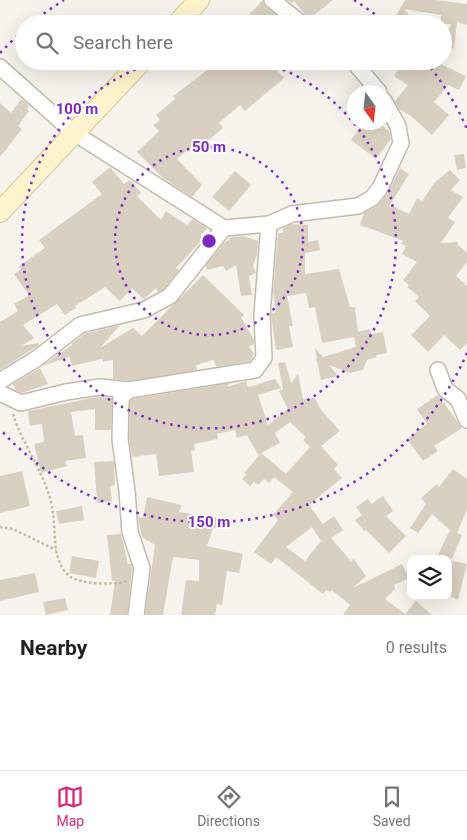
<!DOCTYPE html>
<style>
:root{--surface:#fff;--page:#f6f6f6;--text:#202124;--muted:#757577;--line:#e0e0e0;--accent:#db2777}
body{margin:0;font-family:Roboto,sans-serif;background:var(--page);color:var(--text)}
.controls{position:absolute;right:15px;bottom:15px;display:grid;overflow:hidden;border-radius:10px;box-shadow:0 5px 20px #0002}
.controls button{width:45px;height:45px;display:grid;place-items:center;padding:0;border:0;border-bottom:1px solid var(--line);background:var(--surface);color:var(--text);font:25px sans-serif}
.compass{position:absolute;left:347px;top:85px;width:45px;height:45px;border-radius:50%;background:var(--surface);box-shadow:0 5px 20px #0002;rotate:165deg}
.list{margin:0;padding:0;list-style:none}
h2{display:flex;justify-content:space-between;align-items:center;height:65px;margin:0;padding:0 20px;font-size:21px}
h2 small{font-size:16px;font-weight:400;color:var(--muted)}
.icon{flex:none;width:28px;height:28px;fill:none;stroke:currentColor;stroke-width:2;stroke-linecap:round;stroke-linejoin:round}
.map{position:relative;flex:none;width:467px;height:615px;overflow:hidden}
.search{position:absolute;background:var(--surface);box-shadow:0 5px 20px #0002;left:15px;right:15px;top:15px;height:55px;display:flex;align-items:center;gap:12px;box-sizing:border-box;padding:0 18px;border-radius:28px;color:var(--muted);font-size:19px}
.sheet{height:155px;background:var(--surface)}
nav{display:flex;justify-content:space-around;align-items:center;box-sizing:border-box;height:70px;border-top:1px solid var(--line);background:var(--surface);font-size:14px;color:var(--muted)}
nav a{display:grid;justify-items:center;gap:2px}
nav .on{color:var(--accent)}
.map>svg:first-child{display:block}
</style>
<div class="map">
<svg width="467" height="615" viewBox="0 0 467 615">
<rect width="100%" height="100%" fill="#f6f3ec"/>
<g fill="#d8cfc1" fill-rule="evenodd">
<polygon points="263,0 266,7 287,24 256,24 248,16"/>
<polygon points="287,0 333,0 309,19 294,1 291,3"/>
<polygon points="405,0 436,0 467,4 467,25 457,22 454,49 443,44 451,24 440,24 441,15 404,9 418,24 406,24 395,17"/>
<polygon points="204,61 269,61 284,78 245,111 240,105 219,123 223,128 204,144 200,139 177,159 202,185 192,197 163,178 137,152 159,131 153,125 160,120 156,115 175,99 173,96 210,68"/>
<polygon points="413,61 444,61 442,65 466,76 459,90 448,85 434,102 449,115 432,135 411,116 399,109 395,101 408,85 394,76 402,63 410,68"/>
<polygon points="21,99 29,105 27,109 29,111 18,126 22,129 0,157 0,103 11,113"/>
<polygon points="364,122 378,122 389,131 391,139 376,159 351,140"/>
<polygon points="464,154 466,168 457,170 454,155"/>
<polygon points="110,167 124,184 130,180 141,193 137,196 161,220 166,211 187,225 192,219 207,228 201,235 203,239 176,268 179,270 164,289 158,292 156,288 144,299 132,288 120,301 105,287 75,306 76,308 65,315 57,304 23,325 34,338 21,346 38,343 39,345 0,370 0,322 18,311 14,304 29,295 14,274 21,269 19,266 45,248 39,240 102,194 92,182"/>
<polygon points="400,168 409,174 390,205 409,214 417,198 422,201 435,182 450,170 460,180 451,190 463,197 448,218 455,222 441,243 458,242 458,245 467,253 467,262 456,276 467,286 467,343 460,350 444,335 428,352 411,335 430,316 415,301 419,297 407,287 409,285 403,280 417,262 402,254 406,246 401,244 403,241 360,225 364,213 377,206 387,194"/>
<polygon points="235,171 251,185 229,211 212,197"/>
<polygon points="292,224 308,225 308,242 318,240 320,250 305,253 305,274 339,269 350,307 355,307 358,332 370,329 371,334 383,332 387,353 376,355 377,357 367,360 363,370 350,373 329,365 338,376 321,380 317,361 315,360 317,359 315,348 323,357 356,347 354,337 322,343 315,307 309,308 306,293 287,296 293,326 289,326 293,347 276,350 271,315 272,311 273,314 276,311 273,293 278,233 283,233 283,228"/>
<polygon points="243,236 258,241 257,254 253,266 256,273 249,276 252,295 241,296 236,265 226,271 223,266 207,270 206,265 224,243 232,237"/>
<polygon points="203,275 244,315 241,317 254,340 254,344 249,347 254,353 250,361 217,367 213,360 196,365 197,370 129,381 113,379 113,360 103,362 102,359 72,366 69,357 42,366 72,345 72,343 84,334 120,325 100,348 133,328 142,336"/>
<path d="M285 362 291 383 298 374 303 399 315 398 321 410 340 431 321 446 338 465 334 469 342 478 309 505 323 524 334 516 343 530 331 538 351 561 354 559 366 576 353 588 402 564 409 578 394 585 395 589 385 599 405 614 416 601 432 615H343L350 605 332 590 330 592 326 590 323 594 276 557 271 564 254 552 278 520 273 515 293 492 274 477 269 483 264 479 258 485 254 482 250 486 242 479 246 475 244 473 261 453 258 455 247 435 237 438 235 430 217 434 218 439 194 444 195 450 191 451 194 472 159 476 156 454 132 457 129 438 130 401 133 399 230 383 227 387 246 381 248 387 275 379 281 388 258 395 268 425 288 409 279 391 283 389 278 363ZM290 422 306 437 303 440 310 447 286 474 261 453 280 443 275 433ZM312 527 321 541 305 561 286 547Z"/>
<polygon points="40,368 48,384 22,393 16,390 13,384"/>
<polygon points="438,395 462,428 434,446 438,451 423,461 407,439 427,424 417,409"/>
<polygon points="97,397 112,398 111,430 95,430 95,409 71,412 75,436 83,435 86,458 65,461 67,466 41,473 34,444 44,442 42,424 30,426 28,411"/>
<polygon points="114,461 115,485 110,486 112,501 97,503 94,462"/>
<polygon points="453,469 467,479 467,509 457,533 462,535 452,559 436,559 450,530 432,514 418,533 410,528 426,504 421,498 437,484 439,487"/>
<polygon points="22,471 30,506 0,513 0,476"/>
<polygon points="383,496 393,511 386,516 406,536 389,553 366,530 364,531 355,520 362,515 356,507 368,499 371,504"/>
<polygon points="147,497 182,505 179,512 218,518 216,528 213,528 207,546 243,554 239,573 227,571 222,605 217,604 215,615 181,615 186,580 199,581 199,560 173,557 163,615 145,615 155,545 142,537 138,517 143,518"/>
<polygon points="82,506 84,520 59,524 56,511"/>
<polygon points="121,534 128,564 131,564 132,569 127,615 110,615 115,581 112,581 107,535"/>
<polygon points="72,556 99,561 96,578 69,573"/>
<polygon points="448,560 467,564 458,600 448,595"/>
<polygon points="35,573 39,592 0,601 0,580"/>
<polygon points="65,598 68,610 46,615 43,602"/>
</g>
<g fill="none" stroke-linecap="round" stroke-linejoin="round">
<g stroke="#c2bbae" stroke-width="18">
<g id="minor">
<polyline points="272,0 302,24"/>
<polyline points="353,61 379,92"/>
<polyline points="0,67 74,133 224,228"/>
<polyline points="438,370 445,389 458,399 467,420"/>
<polyline points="0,381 36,359 80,325 144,310 170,296 224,228 269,224 292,214 358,206 372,198 380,188 401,143 398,126 384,101"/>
<polyline points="129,390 121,397 120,439 127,491 130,532 142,568 136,615"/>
<polyline points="0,393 21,403 66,392 100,387 129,390 255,370 264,358 262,315 269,224"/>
</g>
</g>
<g stroke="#d6c79b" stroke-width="22">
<g id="secondary">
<polyline points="177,24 199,0"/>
<polyline points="0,212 142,61"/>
</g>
</g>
<g stroke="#c4b79f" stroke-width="2.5" stroke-dasharray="2.5 2.5" stroke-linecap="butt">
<path d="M13 414C23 447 50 480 53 514 56 535 52 559 68 575 79 585 115 585 128 581"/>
<polyline points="0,527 13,529 56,550"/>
</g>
<use href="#minor" stroke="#fff" stroke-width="15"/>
<use href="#secondary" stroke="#fff3cd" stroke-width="20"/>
</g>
<g fill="none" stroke="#7b2cbf" stroke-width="2.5" stroke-dasharray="2.5 5">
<circle cx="209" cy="241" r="94"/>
<path d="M262 62A187 187 0 1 1 156 62"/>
<path d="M467 353A281 281 0 0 1 0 429M0 53A281 281 0 0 1 23 31M32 23A281 281 0 0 1 64 0M354 0A281 281 0 0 1 386 23M426 62A281 281 0 0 1 467 129"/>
</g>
<circle cx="209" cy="241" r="8" fill="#7b2cbf" stroke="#fff" stroke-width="2.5"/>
<g font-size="15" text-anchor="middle" font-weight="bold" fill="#7b2cbf" stroke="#fff" stroke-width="4" stroke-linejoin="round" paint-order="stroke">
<text x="77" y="114">100 m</text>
<text x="209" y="152">50 m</text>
<text x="209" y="527">150 m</text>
</g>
</svg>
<div class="controls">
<button><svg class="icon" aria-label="layers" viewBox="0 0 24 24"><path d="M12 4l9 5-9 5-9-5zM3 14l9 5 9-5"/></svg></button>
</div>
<svg class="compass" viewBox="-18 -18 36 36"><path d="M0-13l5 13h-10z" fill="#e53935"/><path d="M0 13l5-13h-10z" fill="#757577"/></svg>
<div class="search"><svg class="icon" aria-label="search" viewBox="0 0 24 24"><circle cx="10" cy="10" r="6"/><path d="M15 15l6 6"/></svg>Search here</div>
</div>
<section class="sheet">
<h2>Nearby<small>0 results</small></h2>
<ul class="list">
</ul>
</section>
<nav>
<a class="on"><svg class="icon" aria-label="map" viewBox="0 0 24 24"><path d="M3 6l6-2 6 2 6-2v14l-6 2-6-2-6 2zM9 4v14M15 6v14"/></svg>Map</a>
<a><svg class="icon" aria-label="directions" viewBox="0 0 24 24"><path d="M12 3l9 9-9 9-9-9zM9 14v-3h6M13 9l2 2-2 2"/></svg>Directions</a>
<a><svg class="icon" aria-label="saved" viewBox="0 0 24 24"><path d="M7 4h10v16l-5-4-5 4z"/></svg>Saved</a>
</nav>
